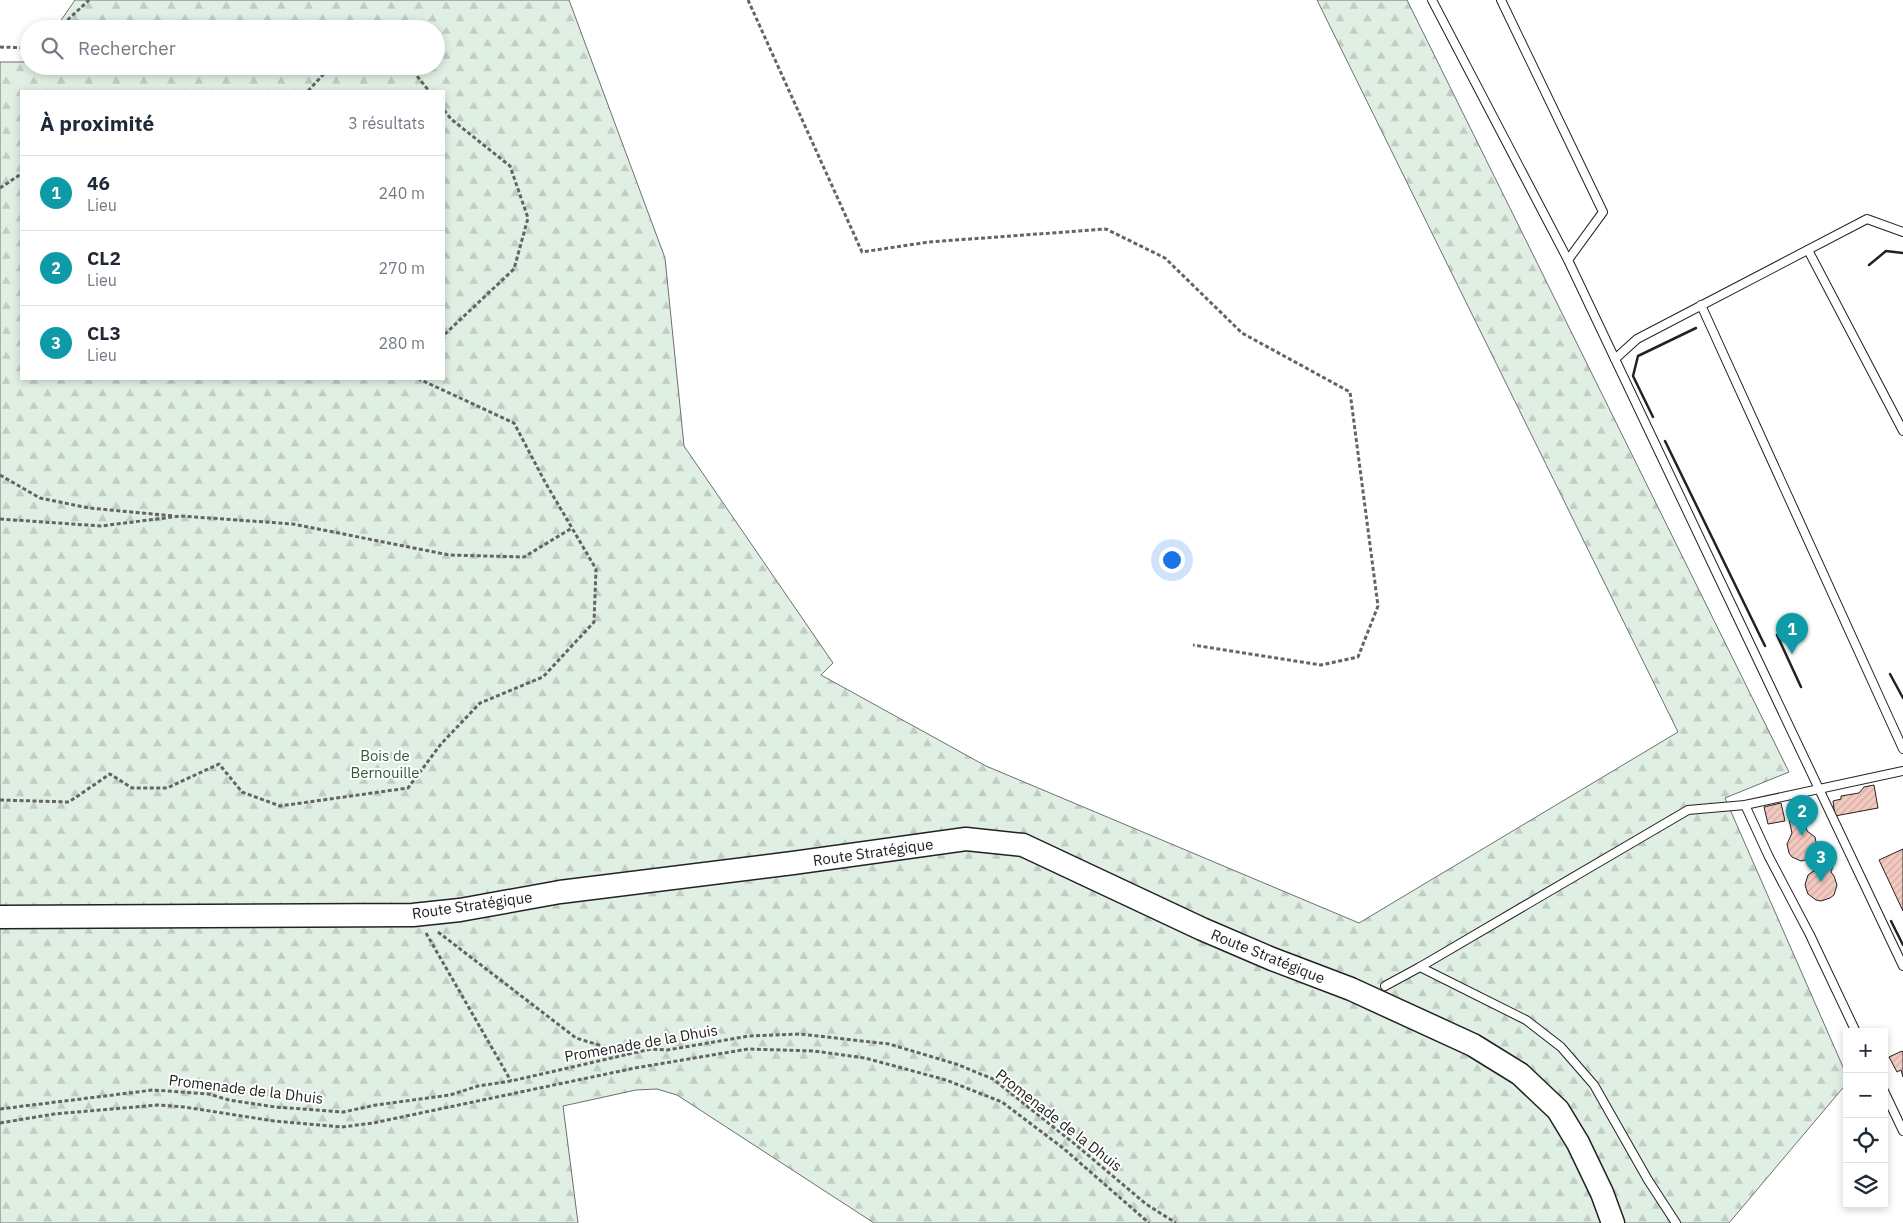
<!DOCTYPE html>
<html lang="fr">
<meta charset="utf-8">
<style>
:root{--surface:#fff;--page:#f2f2f3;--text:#1f2937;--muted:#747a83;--line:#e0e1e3;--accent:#c62828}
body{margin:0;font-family:"IBM Plex Sans",sans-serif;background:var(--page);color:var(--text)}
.controls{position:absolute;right:15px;bottom:15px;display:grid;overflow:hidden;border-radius:0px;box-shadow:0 2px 8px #0003}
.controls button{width:45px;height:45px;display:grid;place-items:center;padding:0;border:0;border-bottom:1px solid var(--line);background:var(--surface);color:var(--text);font:25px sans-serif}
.you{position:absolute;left:1171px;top:559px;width:18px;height:18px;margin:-12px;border:4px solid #fff;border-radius:50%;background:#1a73e8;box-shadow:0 0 0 8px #1a73e833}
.badge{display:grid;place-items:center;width:32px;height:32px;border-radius:50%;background:var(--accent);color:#fff;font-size:16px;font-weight:700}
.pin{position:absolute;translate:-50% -41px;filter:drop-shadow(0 1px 2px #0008)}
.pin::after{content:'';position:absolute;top:26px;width:18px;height:15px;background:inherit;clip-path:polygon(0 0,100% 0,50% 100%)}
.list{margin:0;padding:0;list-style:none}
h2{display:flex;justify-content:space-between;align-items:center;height:65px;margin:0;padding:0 20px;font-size:21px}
h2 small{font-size:16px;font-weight:400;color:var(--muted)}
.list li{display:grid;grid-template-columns:32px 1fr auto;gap:15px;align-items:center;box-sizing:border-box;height:75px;padding:0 20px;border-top:1px solid var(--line)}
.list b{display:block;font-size:19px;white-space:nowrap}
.list p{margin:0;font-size:16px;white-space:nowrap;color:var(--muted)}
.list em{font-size:16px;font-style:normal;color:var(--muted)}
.icon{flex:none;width:28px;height:28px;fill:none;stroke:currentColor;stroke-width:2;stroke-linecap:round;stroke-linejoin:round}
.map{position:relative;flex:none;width:1903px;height:1223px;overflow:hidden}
.search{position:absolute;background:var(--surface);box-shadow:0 2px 8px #0003;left:20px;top:20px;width:425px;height:55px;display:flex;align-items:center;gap:12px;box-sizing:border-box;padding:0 18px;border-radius:28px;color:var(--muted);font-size:19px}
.panel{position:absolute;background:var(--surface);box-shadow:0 2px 8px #0003;left:20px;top:90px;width:425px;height:290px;border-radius:0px}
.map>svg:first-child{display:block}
</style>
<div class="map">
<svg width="1903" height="1223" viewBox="0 0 1903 1223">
<defs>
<pattern id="forest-firs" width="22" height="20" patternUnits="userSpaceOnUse" patternTransform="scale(1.25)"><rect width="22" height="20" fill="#e0efe3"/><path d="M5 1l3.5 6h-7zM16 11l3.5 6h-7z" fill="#c0cdc2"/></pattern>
<pattern id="building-hatch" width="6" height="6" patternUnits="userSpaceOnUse" patternTransform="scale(1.25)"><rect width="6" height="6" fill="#f3c9c0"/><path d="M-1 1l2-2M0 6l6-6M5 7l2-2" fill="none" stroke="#d0aca5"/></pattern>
</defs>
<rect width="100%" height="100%" fill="#fff"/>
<path fill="url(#forest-firs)" stroke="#6f6f6f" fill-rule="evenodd" d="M75 0H569L665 258 684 446 833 663 821 675 986 766 1359 923 1678 732 1317 0H1407L1789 772 1725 798 1847 1076V1083L1729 1223H874L677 1095 657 1089 636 1090 563 1106 578 1223H0V62H29V66H436V29H55ZM21 91H444V379H21Z"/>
<g fill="url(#building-hatch)" stroke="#222">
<polygon points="1874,785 1878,808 1835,816 1833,801 1841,799 1841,796 1859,793 1864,787"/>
<polygon points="1781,803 1785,821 1768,824 1764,807"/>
<polygon points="1803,812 1807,831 1815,837 1817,847 1814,856 1810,859 1801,861 1792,857 1789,853 1787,844 1792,833 1788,815"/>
<polygon points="1903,849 1903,911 1879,860"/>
<polygon points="1824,861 1834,864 1831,872 1834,876 1837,885 1834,895 1830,898 1821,901 1816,900 1808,894 1805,885 1808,875 1812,872 1821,869"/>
<polygon points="1902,1051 1903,1052 1903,1077 1901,1070 1897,1072 1889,1057"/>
</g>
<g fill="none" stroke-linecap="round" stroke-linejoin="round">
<g stroke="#222" stroke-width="10">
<g id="lane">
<polyline points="1432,0 1568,260 1903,966"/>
<polyline points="1501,0 1603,212 1568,260"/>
<polyline points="1808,250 1903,431"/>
<polyline points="1701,305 1903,749"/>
<polyline points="1615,359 1637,339 1867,219 1903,232"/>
<polyline points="1745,805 1769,857 1810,935 1856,1032"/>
<polyline points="1420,967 1526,1020 1561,1047 1594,1085 1648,1180 1676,1223"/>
<polyline points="1385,986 1420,967 1688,810 1745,805 1903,771"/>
<polyline points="1884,1091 1903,1131"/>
</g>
</g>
<g stroke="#222" stroke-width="25">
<polyline id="secondary" points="0,917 413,915 460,910 560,892 793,863 966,839 1023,845 1202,929 1272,959 1351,989 1473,1045 1520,1074 1558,1110 1578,1143 1602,1193 1613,1223"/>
</g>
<g stroke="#646464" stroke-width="3" stroke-dasharray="4 2.5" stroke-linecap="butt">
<polyline points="748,0 862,252 929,242 1106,229 1165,258 1242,333 1350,392 1378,606 1358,657 1321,665 1193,645"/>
<polyline points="58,29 89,0"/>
<polyline points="0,47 29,48"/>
<polyline points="409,66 429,91"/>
<polyline points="308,91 331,66"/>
<polyline points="444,110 451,119 510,166 528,218 514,269 445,334 444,338"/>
<polyline points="0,188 21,174"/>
<polyline points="0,475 40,498 89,508 174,516"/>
<polyline points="0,519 101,526 181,516 293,524 449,555 524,557 572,528"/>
<polyline points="0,800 69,802 110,774 132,788 167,788 219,764 242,792 280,806 408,788 441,744 480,703 543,677 594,622 596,569 545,482 514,423 419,379"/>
<polyline points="438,932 576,1038 628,1054"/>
<polyline points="426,933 511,1081"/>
<polyline points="0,1109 153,1090 209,1094 229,1100 275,1107 343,1112 376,1105 450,1095 478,1086 511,1081 651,1049 667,1050 749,1036 800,1034 889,1044 956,1064 993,1079 1076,1145 1146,1204 1176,1223"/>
<polyline points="0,1123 54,1114 158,1105 184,1107 274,1121 342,1127 373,1123 635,1068 748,1049 814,1051 865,1058 946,1080 1002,1102 1063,1148 1149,1223"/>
</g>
<use href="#lane" stroke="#fff" stroke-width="8"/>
<use href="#secondary" stroke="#fff" stroke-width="22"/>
<g stroke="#222" stroke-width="2.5">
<polyline points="1869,265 1886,251 1903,253"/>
<polyline points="1653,417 1633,376 1638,356 1696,328"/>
<polyline points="1665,441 1765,646"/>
<polyline points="1777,635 1801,687"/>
<polyline points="1890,674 1903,698"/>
<polyline points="1891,921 1903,945"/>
</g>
</g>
<g text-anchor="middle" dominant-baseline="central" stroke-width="4" stroke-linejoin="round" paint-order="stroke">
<g font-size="15" fill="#2f5e38" stroke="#fff">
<text x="385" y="755">Bois de<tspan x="385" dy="17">Bernouille</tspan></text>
</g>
<g font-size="15" fill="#222" stroke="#fff">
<text transform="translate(873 852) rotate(-8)">Route Stratégique</text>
<text transform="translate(472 905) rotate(-8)">Route Stratégique</text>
<text transform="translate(1268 956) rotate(22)">Route Stratégique</text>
<text transform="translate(641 1043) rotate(-10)">Promenade de la Dhuis</text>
<text transform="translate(246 1089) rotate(7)">Promenade de la Dhuis</text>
<text transform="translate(1059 1120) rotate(38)">Promenade de la Dhuis</text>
</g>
</g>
</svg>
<div class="controls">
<button>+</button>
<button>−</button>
<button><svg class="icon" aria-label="locate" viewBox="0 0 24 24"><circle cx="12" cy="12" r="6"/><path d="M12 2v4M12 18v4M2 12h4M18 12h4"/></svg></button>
<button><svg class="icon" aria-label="layers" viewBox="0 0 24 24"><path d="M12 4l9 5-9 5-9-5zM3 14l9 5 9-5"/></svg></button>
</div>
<div class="you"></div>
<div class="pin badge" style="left:1792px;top:654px;background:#0f9aa8">1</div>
<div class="pin badge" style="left:1802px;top:836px;background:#0f9aa8">2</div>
<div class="pin badge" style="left:1821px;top:882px;background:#0f9aa8">3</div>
<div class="search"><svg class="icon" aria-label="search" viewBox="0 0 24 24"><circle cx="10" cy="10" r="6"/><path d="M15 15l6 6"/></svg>Rechercher</div>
<section class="panel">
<h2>À proximité<small>3 résultats</small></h2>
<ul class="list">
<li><span class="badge" style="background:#0f9aa8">1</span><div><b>46</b><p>Lieu</p></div><em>240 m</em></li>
<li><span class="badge" style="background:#0f9aa8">2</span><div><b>CL2</b><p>Lieu</p></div><em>270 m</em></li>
<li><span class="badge" style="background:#0f9aa8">3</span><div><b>CL3</b><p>Lieu</p></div><em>280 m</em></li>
</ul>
</section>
</div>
